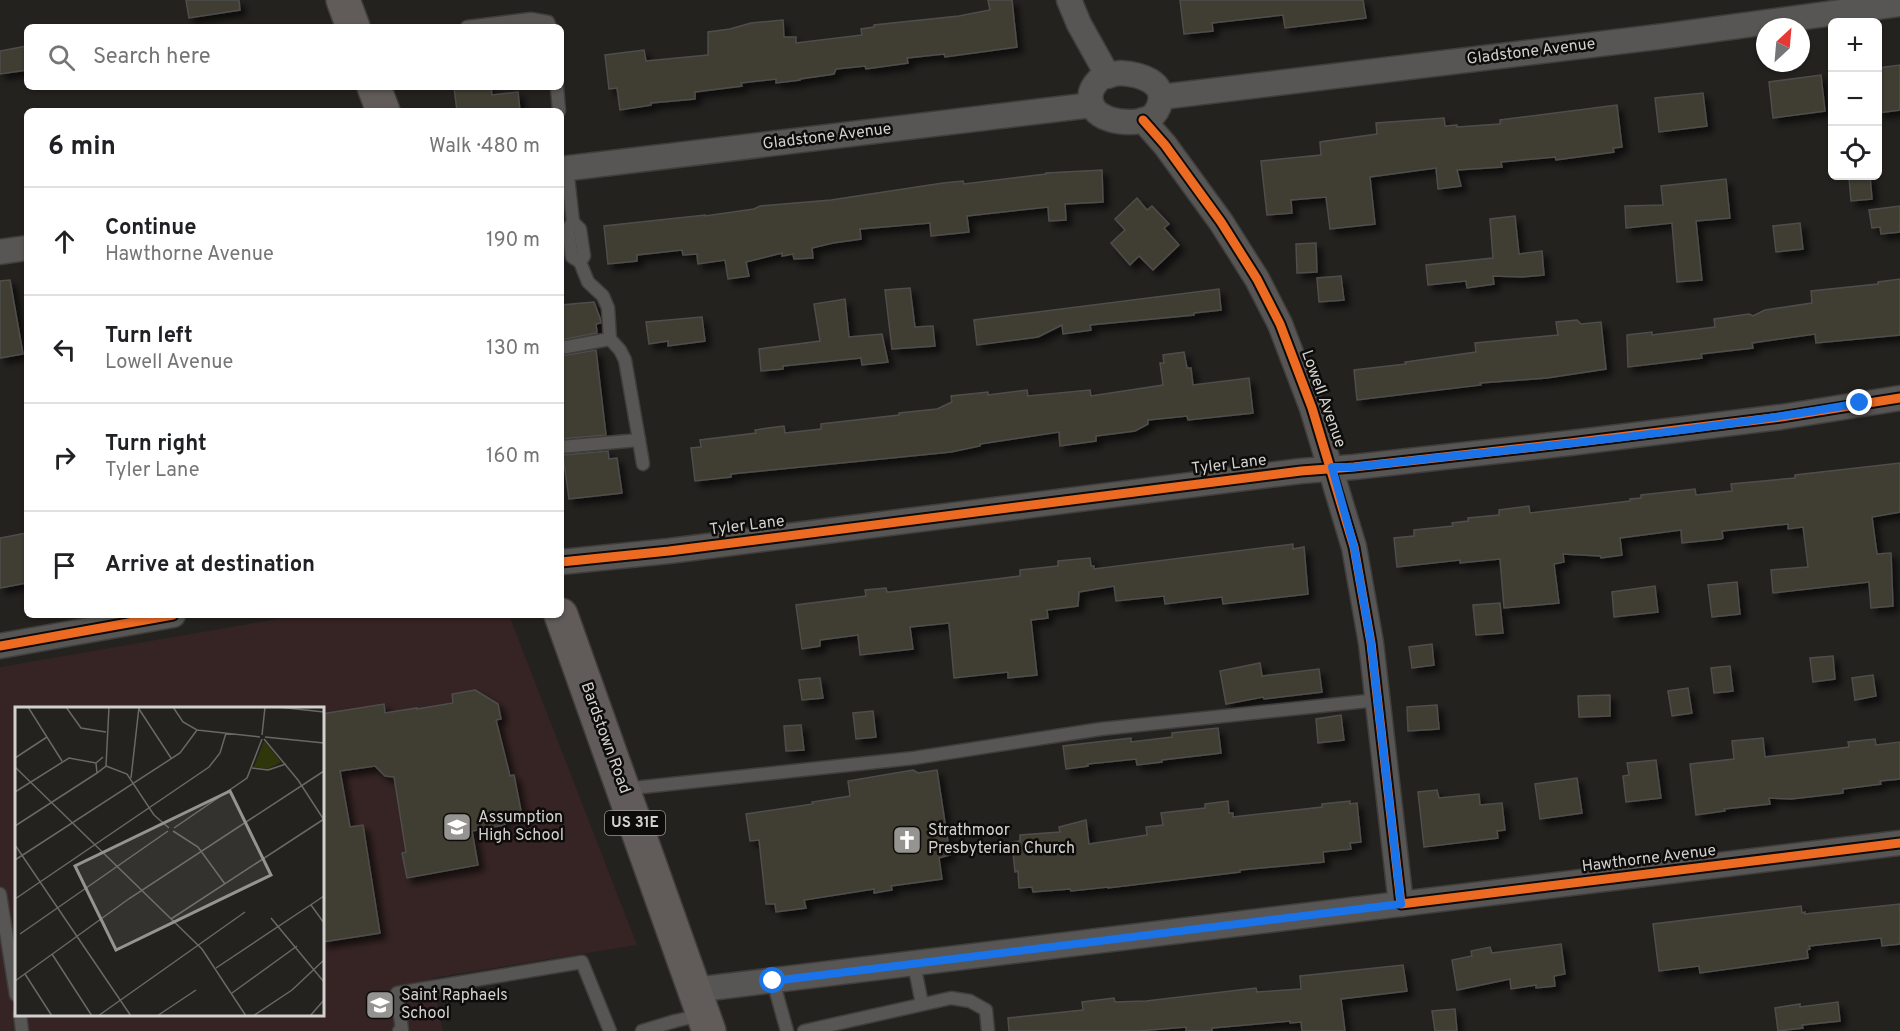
<!DOCTYPE html>
<meta charset="utf-8">
<style>
:root{--surface:#fff;--page:#f2f2f2;--text:#202124;--muted:#757577;--line:#e0e0e0}
body{margin:0;font-family:Overpass,sans-serif;background:var(--page);color:var(--text)}
.controls{position:absolute;right:18px;top:18px;display:grid;overflow:hidden;border-radius:9px;box-shadow:0 2px 4px #0004}
.controls button{width:54px;height:54px;display:grid;place-items:center;padding:0;border:0;border-bottom:2px solid var(--line);background:var(--surface);color:var(--text);font:30px sans-serif}
.compass{position:absolute;left:1756px;top:18px;width:54px;height:54px;border-radius:50%;background:var(--surface);box-shadow:0 2px 4px #0004;rotate:26deg}
.stop{position:absolute;width:18px;height:18px;margin:-14px;border:4px solid #1a73e8;border-radius:50%;background:#fff}
.stop.end{background:#1a73e8;border-color:#fff;box-shadow:0 2px 6px #0008}
.list{margin:0;padding:0;list-style:none}
h2{display:flex;justify-content:space-between;align-items:center;height:78px;margin:0;padding:0 24px;font-size:26px}
h2 small{font-size:20px;font-weight:400;color:var(--muted)}
.list li{display:grid;grid-template-columns:39px 1fr auto;gap:18px;align-items:center;box-sizing:border-box;height:108px;padding:0 24px;border-top:2px solid var(--line)}
.list b{display:block;font-size:22px;white-space:nowrap}
.list p{margin:0;font-size:20px;white-space:nowrap;color:var(--muted)}
.list em{font-size:20px;font-style:normal;color:var(--muted)}
.icon{flex:none;width:33px;height:33px;fill:none;stroke:currentColor;stroke-width:2;stroke-linecap:round;stroke-linejoin:round}
.map{position:relative;flex:none;width:1900px;height:1031px;overflow:hidden}
.search{position:absolute;background:var(--surface);box-shadow:0 2px 4px #0004;left:24px;top:24px;width:540px;height:66px;display:flex;align-items:center;gap:15px;box-sizing:border-box;padding:0 21px;border-radius:9px;color:var(--muted);font-size:22px}
.panel{position:absolute;background:var(--surface);box-shadow:0 2px 4px #0004;left:24px;top:108px;width:540px;height:510px;border-radius:9px}
.map>svg:first-child{display:block}
</style>
<div class="map">
<svg width="1900" height="1031" viewBox="0 0 1900 1031">
<defs>
<filter id="shadow"><feDropShadow dx="5.5" dy="5.5" stdDeviation="3" flood-color="#0009"/></filter>
</defs>
<rect width="100%" height="100%" fill="#23221f"/>
<path fill="#352423" fill-rule="evenodd" d="M300 615H509L637 945 432 978 443 1031H0V667ZM16 708H322V1014H16Z"/>
<g fill="#3f3c31" stroke="#4f4e4c" stroke-width="1.5" filter="url(#shadow)">
<polygon points="186,0 239,0 240,10 189,18"/>
<polygon points="988,0 1012,0 1017,47 945,57 944,54 907,58 908,63 866,69 865,66 836,69 834,74 800,79 800,80 776,83 776,79 741,83 742,86 695,92 695,99 651,103 651,105 620,110 617,88 609,89 605,55 644,50 646,61 708,55 708,32 730,29 751,23 783,20 784,37 796,37 796,43 862,35 861,29 874,27 874,25 959,16 990,10"/>
<polygon points="1180,0 1363,0 1366,18 1285,28 1283,15 1212,23 1213,31 1184,34"/>
<polygon points="27,46 27,70 0,74 0,51"/>
<polygon points="1900,65 1900,110 1878,113 1878,68"/>
<polygon points="1821,75 1825,111 1773,118 1769,82"/>
<polygon points="454,87 491,87 492,95 518,92 520,111 457,111"/>
<polygon points="1703,93 1707,126 1659,132 1655,98"/>
<polygon points="1617,105 1622,147 1613,148 1614,152 1556,160 1555,157 1501,162 1502,167 1457,170 1461,186 1438,189 1436,168 1370,177 1375,224 1330,229 1326,197 1291,200 1292,213 1267,215 1261,161 1321,155 1320,142 1377,134 1376,123 1444,118 1445,126 1457,125 1457,127 1500,124 1500,120"/>
<polygon points="1102,170 1103,202 1065,204 1066,220 1049,221 1048,207 967,216 969,232 931,236 930,223 860,229 861,239 833,243 812,248 813,258 794,259 793,254 782,256 782,253 746,262 749,276 728,279 725,260 698,264 697,254 683,255 682,250 637,255 637,261 608,264 604,226 705,215 705,216 754,209 760,206 831,200 943,183 963,181 964,184 1046,174 1046,173"/>
<polygon points="1870,176 1872,199 1851,201 1849,178"/>
<polygon points="1726,179 1730,218 1696,221 1702,280 1677,282 1672,223 1626,228 1625,206 1663,205 1661,186"/>
<polygon points="1137,198 1147,210 1152,206 1169,224 1164,228 1179,245 1153,270 1139,256 1130,265 1111,243 1125,230 1115,219"/>
<polygon points="1900,206 1900,232 1881,234 1880,227 1872,228 1869,210"/>
<polygon points="1515,216 1519,254 1542,251 1544,275 1522,277 1493,276 1494,284 1467,288 1466,281 1428,285 1426,265 1493,258 1490,219"/>
<polygon points="1800,223 1803,249 1776,252 1773,226"/>
<polygon points="1316,243 1317,272 1297,273 1296,244"/>
<polygon points="1341,276 1344,300 1319,302 1317,278"/>
<polygon points="1900,279 1900,335 1816,343 1815,334 1752,343 1753,348 1701,354 1702,358 1628,367 1627,335 1652,332 1652,335 1715,327 1714,319 1749,314 1753,316 1765,310 1812,303 1811,291 1878,284 1878,282"/>
<polygon points="10,280 23,354 0,358 0,281"/>
<polygon points="910,288 915,327 933,326 935,346 892,349 885,290"/>
<polygon points="1219,289 1221,310 1194,313 1194,315 1090,325 1091,330 1063,334 1062,325 1038,337 977,345 974,320"/>
<polygon points="845,299 849,337 882,334 888,362 862,365 861,358 783,366 783,369 761,371 759,349 820,341 814,304"/>
<polygon points="594,302 600,318 601,323 596,324 597,333 561,340 561,305"/>
<polygon points="702,317 705,341 668,346 668,341 649,344 646,322"/>
<polygon points="1577,320 1581,324 1601,322 1606,369 1547,378 1480,383 1481,385 1357,400 1354,370 1406,364 1405,362 1476,352 1475,343 1558,335 1556,322"/>
<polygon points="596,350 606,435 561,439 561,356"/>
<polygon points="1184,352 1187,368 1191,368 1193,385 1249,378 1253,413 1188,420 1187,416 1148,420 1148,424 1135,431 1096,436 1096,441 1060,446 1059,432 980,444 980,446 951,452 731,474 731,477 695,481 691,448 701,447 700,440 756,433 755,430 768,428 784,426 785,433 821,429 821,424 899,415 899,413 937,409 952,402 951,396 988,392 988,395 1027,390 1028,396 1090,390 1091,396 1163,385 1160,363 1164,363 1163,355"/>
<polygon points="608,451 609,459 617,458 622,493 569,499 563,455"/>
<polygon points="1900,463 1900,512 1872,517 1877,554 1891,553 1893,606 1871,608 1869,582 1773,593 1771,570 1808,567 1803,527 1788,529 1788,524 1722,531 1723,538 1721,539 1682,543 1681,530 1620,538 1622,555 1601,558 1600,556 1563,554 1564,562 1554,564 1559,603 1504,608 1500,559 1460,563 1460,560 1397,567 1394,538 1414,536 1414,530 1453,526 1452,523 1468,521 1468,518 1499,515 1499,510 1529,506 1530,513 1630,501 1630,499 1641,498 1641,495 1695,489 1696,495 1732,491 1731,484 1795,478 1795,475"/>
<polygon points="27,533 27,583 0,588 0,538"/>
<polygon points="1293,544 1293,549 1304,547 1308,594 1223,604 1222,597 1165,604 1164,596 1116,601 1114,586 1079,592 1078,606 1047,610 1048,618 1031,620 1037,675 1008,678 1008,672 954,678 949,623 910,627 913,649 860,655 858,635 820,640 820,646 802,649 796,605 866,596 865,590 886,588 887,592 890,592 1020,576 1020,570 1058,566 1058,561 1090,558 1091,566 1094,566 1094,569"/>
<polygon points="1737,582 1740,614 1712,617 1708,585"/>
<polygon points="1655,586 1658,612 1614,617 1612,592"/>
<polygon points="1500,603 1503,633 1476,635 1473,605"/>
<polygon points="1432,644 1434,665 1412,668 1409,647"/>
<polygon points="1833,656 1835,679 1813,682 1810,658"/>
<polygon points="1260,663 1262,676 1319,669 1322,692 1264,699 1263,697 1226,704 1220,671"/>
<polygon points="1730,666 1733,691 1714,693 1711,668"/>
<polygon points="1873,675 1876,696 1855,700 1852,678"/>
<polygon points="820,678 823,698 802,700 799,680"/>
<polygon points="1688,688 1692,713 1672,716 1668,691"/>
<polygon points="475,690 498,704 501,719 496,720 510,776 514,775 521,811 503,814 505,825 472,831 478,865 407,878 402,853 406,852 394,777 385,776 375,766 340,771 350,827 363,825 380,933 322,942 322,714 384,704 385,713 417,708 417,709 453,703 452,694"/>
<polygon points="1610,695 1610,716 1579,717 1578,696"/>
<polygon points="1437,705 1439,729 1408,731 1407,707"/>
<polygon points="873,711 876,737 856,739 853,713"/>
<polygon points="1341,715 1344,740 1318,743 1316,719"/>
<polygon points="801,725 804,750 786,751 784,726"/>
<polygon points="1218,728 1221,753 1162,760 1162,762 1137,765 1136,759 1088,764 1088,766 1066,769 1063,746 1131,738 1131,742 1172,737 1172,733"/>
<polygon points="1763,738 1765,757 1849,747 1848,742 1875,739 1876,745 1900,742 1900,779 1880,781 1881,784 1843,789 1843,793 1791,799 1769,798 1770,804 1724,809 1725,811 1696,815 1690,764 1734,759 1732,741"/>
<polygon points="1656,760 1661,798 1626,802 1623,776 1629,775 1627,763"/>
<polygon points="913,770 918,773 937,770 950,855 939,858 942,879 891,886 892,890 874,893 874,889 804,900 806,908 776,912 775,904 766,904 759,840 750,841 746,814 813,804 812,802 850,796 848,781"/>
<polygon points="1577,778 1582,813 1540,819 1535,784"/>
<polygon points="1437,790 1439,798 1479,794 1480,805 1502,803 1505,830 1497,831 1498,838 1424,847 1418,792"/>
<polygon points="1228,801 1229,813 1233,813 1233,817 1322,807 1322,804 1350,801 1350,804 1357,803 1361,842 1350,843 1351,849 1323,852 1324,862 1240,870 1240,872 1108,888 1108,887 1071,891 1070,889 1033,892 1032,887 1019,888 1018,871 1015,872 1012,842 1020,841 1020,835 1060,832 1059,827 1086,820 1089,844 1147,835 1146,827 1163,825 1161,813 1205,808 1205,804"/>
<polygon points="1900,904 1900,944 1882,946 1881,938 1809,946 1810,949 1807,950 1808,958 1700,973 1699,966 1659,971 1653,924 1801,906 1802,913 1805,912 1805,914"/>
<polygon points="1561,944 1565,974 1554,976 1555,986 1536,988 1536,985 1511,989 1510,979 1457,990 1452,960 1472,956 1471,951 1490,947 1492,953"/>
<polygon points="1403,965 1407,991 1341,999 1345,1031 1302,1031 1301,1022 1290,1023 1290,1021 1212,1028 1212,1031 1186,1031 1186,1027 1138,1031 1009,1031 1008,1018 1083,1010 1082,1002 1114,998 1115,1002 1146,1001 1256,988 1257,992 1301,989 1300,976"/>
<polygon points="1838,1002 1840,1021 1802,1025 1803,1028 1778,1031 1775,1008 1800,1004 1800,1007"/>
<polygon points="1455,1009 1457,1031 1435,1031 1432,1011"/>
</g>
<g fill="none" stroke-linecap="round" stroke-linejoin="round">
<g stroke="#3f3e3c" stroke-width="15">
<g id="lane">
<polyline points="467,27 531,19 548,22 550,27"/>
<polyline points="557,87 559,111"/>
<polyline points="573,222 580,229 584,256 580,262"/>
<polyline points="561,348 610,339"/>
<polyline points="639,440 643,464"/>
<polyline points="561,447 639,440 625,360 620,350 610,339 608,308 603,296 588,282 580,262 572,257 568,229 573,222 567,168"/>
<polyline points="624,789 914,758 1101,729 1377,700"/>
<polyline points="0,894 16,995"/>
<polyline points="914,964 922,1004"/>
<polyline points="773,981 787,1031"/>
<polyline points="20,1014 22,1031"/>
<polyline points="399,1031 402,1030 397,993 582,962 610,1031"/>
<polyline points="642,1031 675,1021 702,1015"/>
<polyline points="804,1031 951,998 970,1001 986,1010 988,1031"/>
</g>
</g>
<g stroke="#3f3e3c" stroke-width="27">
<g id="street">
<polyline points="1069,0 1079,24 1108,76"/>
<path d="M1120 73C1138 74 1168 81 1159 106 1157 111 1153 117 1147 119 1128 127 1084 120 1091 92 1093 86 1097 81 1102 77 1107 75 1115 74 1120 73Z"/>
<polyline points="1161,97 1665,36 1900,4"/>
<polyline points="1143,120 1165,145 1221,222 1257,279 1280,324 1312,408 1354,547 1371,643 1401,904"/>
<polyline points="561,169 1092,105"/>
<polyline points="0,252 27,248"/>
<polyline points="561,562 669,551 1301,471 1354,467 1570,443 1781,417 1900,398"/>
<polyline points="0,646 173,615"/>
<polyline points="694,990 1900,843"/>
</g>
</g>
<g stroke="#3f3e3c" stroke-width="36">
<g id="primary">
<polyline points="343,0 353,27"/>
<polyline points="374,87 383,111"/>
<polyline points="561,615 709,1031"/>
</g>
</g>
<use href="#lane" stroke="#575654" stroke-width="12"/>
<use href="#street" stroke="#575654" stroke-width="24"/>
<use href="#primary" stroke="#615b5a" stroke-width="33"/>
<g stroke="#0d0c0a" stroke-width="13">
<g id="cycleway">
<polyline points="1143,120 1165,145 1221,222 1257,279 1280,324 1312,408 1354,547 1371,643 1401,904 1900,843"/>
<polyline points="561,562 669,551 1301,471 1354,467 1570,443 1781,417 1900,398"/>
<polyline points="0,646 173,615"/>
</g>
</g>
<use href="#cycleway" stroke="#ed6a23" stroke-width="9"/>
</g>
<g fill="none" stroke-linecap="round" stroke-linejoin="round">
<path stroke="#1a73e8" stroke-width="8" d="M773 981 1401 904 1371 643 1354 547 1332 467H1354C1523 448 1693 433 1860 403"/>
</g>
<defs>
<g id="school-square" transform="scale(1.5)"><rect x="-9" y="-9" width="18" height="18" rx="4" fill="#959490" stroke="#0d0c0a"/><path d="M0-5L7-2L0 1L-7-2ZM-4 1L0 2.5L4 1V4Q0 6-4 4Z" fill="#fff"/></g>
<g id="church-square" transform="scale(1.5)"><rect x="-9" y="-9" width="18" height="18" rx="4" fill="#959490" stroke="#0d0c0a"/><path d="M-1.2-6h2.4v3.5h3.3v2.4h-3.3V6h-2.4V-.1h-3.3v-2.4h3.3Z" fill="#fff"/></g>
</defs>
<g fill-rule="evenodd">
<use href="#school-square" x="457" y="827"/>
<use href="#church-square" x="907" y="840"/>
<use href="#school-square" x="380" y="1005"/>
</g>
<g text-anchor="middle" dominant-baseline="central" stroke-width="5" stroke-linejoin="round" paint-order="stroke">
<rect fill="#0d0c0a" stroke="#979692" stroke-width="1.5" x="605" y="811" width="60" height="24" rx="4.5"/>
<g font-size="15" font-weight="bold" fill="#d2d1cd">
<text x="635" y="823">US 31E</text>
</g>
<g font-size="16" fill="#d2d1cd" stroke="#0d0c0a">
<text transform="translate(1531 52) rotate(-7)">Gladstone Avenue</text>
<text transform="translate(827 137) rotate(-7)">Gladstone Avenue</text>
<text transform="translate(1323 399) rotate(70)">Lowell Avenue</text>
<text transform="translate(1229 465) rotate(-7)">Tyler Lane</text>
<text transform="translate(747 526) rotate(-7)">Tyler Lane</text>
<text transform="translate(605 738) rotate(70)">Bardstown Road</text>
<text transform="translate(1649 859) rotate(-7)">Hawthorne Avenue</text>
</g>
<g font-size="16" fill="#d2d1cd" stroke="#0d0c0a" text-anchor="start">
<text x="478" y="818">Assumption<tspan x="478" dy="18">High School</tspan></text>
<text x="928" y="831">Strathmoor<tspan x="928" dy="18">Presbyterian Church</tspan></text>
<text x="401" y="996">Saint Raphaels<tspan x="401" dy="18">School</tspan></text>
</g>
</g>
<g transform="translate(15 707)">
<rect width="309" height="309" fill="#23221f"/>
<path d="M249 34 266 55 253 62 239 60Z" fill="#2f3609"/>
<path fill="none" stroke="#696865" stroke-width="1.5" d="M13 0 47 54M51 0 66 21 91 25M158 0 168 15 182 23 245 30M263 0 309 5M124 2 156 51M247 28 250 0M250 30 309 36M249 32 283 73 309 113M88 50 81 56 82 66 91 59 94 0M0 51 32 30M91 59 112 67 139 108 154 121M0 60 187 242 231 309M237 61 253 63 271 57M116 71 124 0M0 85 54 51 81 56M0 119 82 66M159 121 232 71 247 32M158 124 183 140 210 177M0 138 116 309M0 153 165 46 182 23M0 192 194 60 205 46 211 26M296 198 309 216M256 211 309 275M156 212 309 112M5 227 153 124M37 247 77 309M201 261 309 189M10 267 37 309M0 274 115 191 309 64M217 286 282 239M83 309 230 205M142 309 181 283M238 309 277 283 309 253M295 309 309 293"/>
<path fill="#959490" fill-opacity="0.15" stroke="#959490" stroke-width="3" d="M215 84 256 168 101 243 60 159Z"/>
<rect width="309" height="309" fill="none" stroke="#d2d1cd" stroke-width="3"/>
</g>
</svg>
<div class="controls">
<button>+</button>
<button>−</button>
<button><svg class="icon" aria-label="locate" viewBox="0 0 24 24"><circle cx="12" cy="12" r="6"/><path d="M12 2v4M12 18v4M2 12h4M18 12h4"/></svg></button>
</div>
<svg class="compass" viewBox="-18 -18 36 36"><path d="M0-13l5 13h-10z" fill="#e53935"/><path d="M0 13l5-13h-10z" fill="#757577"/></svg>
<div class="stop" style="left:773px;top:981px"></div>
<div class="stop end" style="left:1860px;top:403px"></div>
<div class="search"><svg class="icon" aria-label="search" viewBox="0 0 24 24"><circle cx="10" cy="10" r="6"/><path d="M15 15l6 6"/></svg>Search here</div>
<section class="panel">
<h2>6 min<small>Walk · 480 m</small></h2>
<ul class="list">
<li><svg class="icon" aria-label="ahead" viewBox="0 0 24 24"><path d="M12 20V5M6 11l6-6 6 6"/></svg><div><b>Continue</b><p>Hawthorne Avenue</p></div><em>190 m</em></li>
<li><svg class="icon" aria-label="left" viewBox="0 0 24 24"><path d="M17 20v-9H6M10 6l-5 5 5 5"/></svg><div><b>Turn left</b><p>Lowell Avenue</p></div><em>130 m</em></li>
<li><svg class="icon" aria-label="right" viewBox="0 0 24 24"><path d="M7 20v-9h11M14 6l5 5-5 5"/></svg><div><b>Turn right</b><p>Tyler Lane</p></div><em>160 m</em></li>
<li><svg class="icon" aria-label="arrive" viewBox="0 0 24 24"><path d="M6 21V4h12l-3 4 3 4H6"/></svg><div><b>Arrive at destination</b></div></li>
</ul>
</section>
</div>
